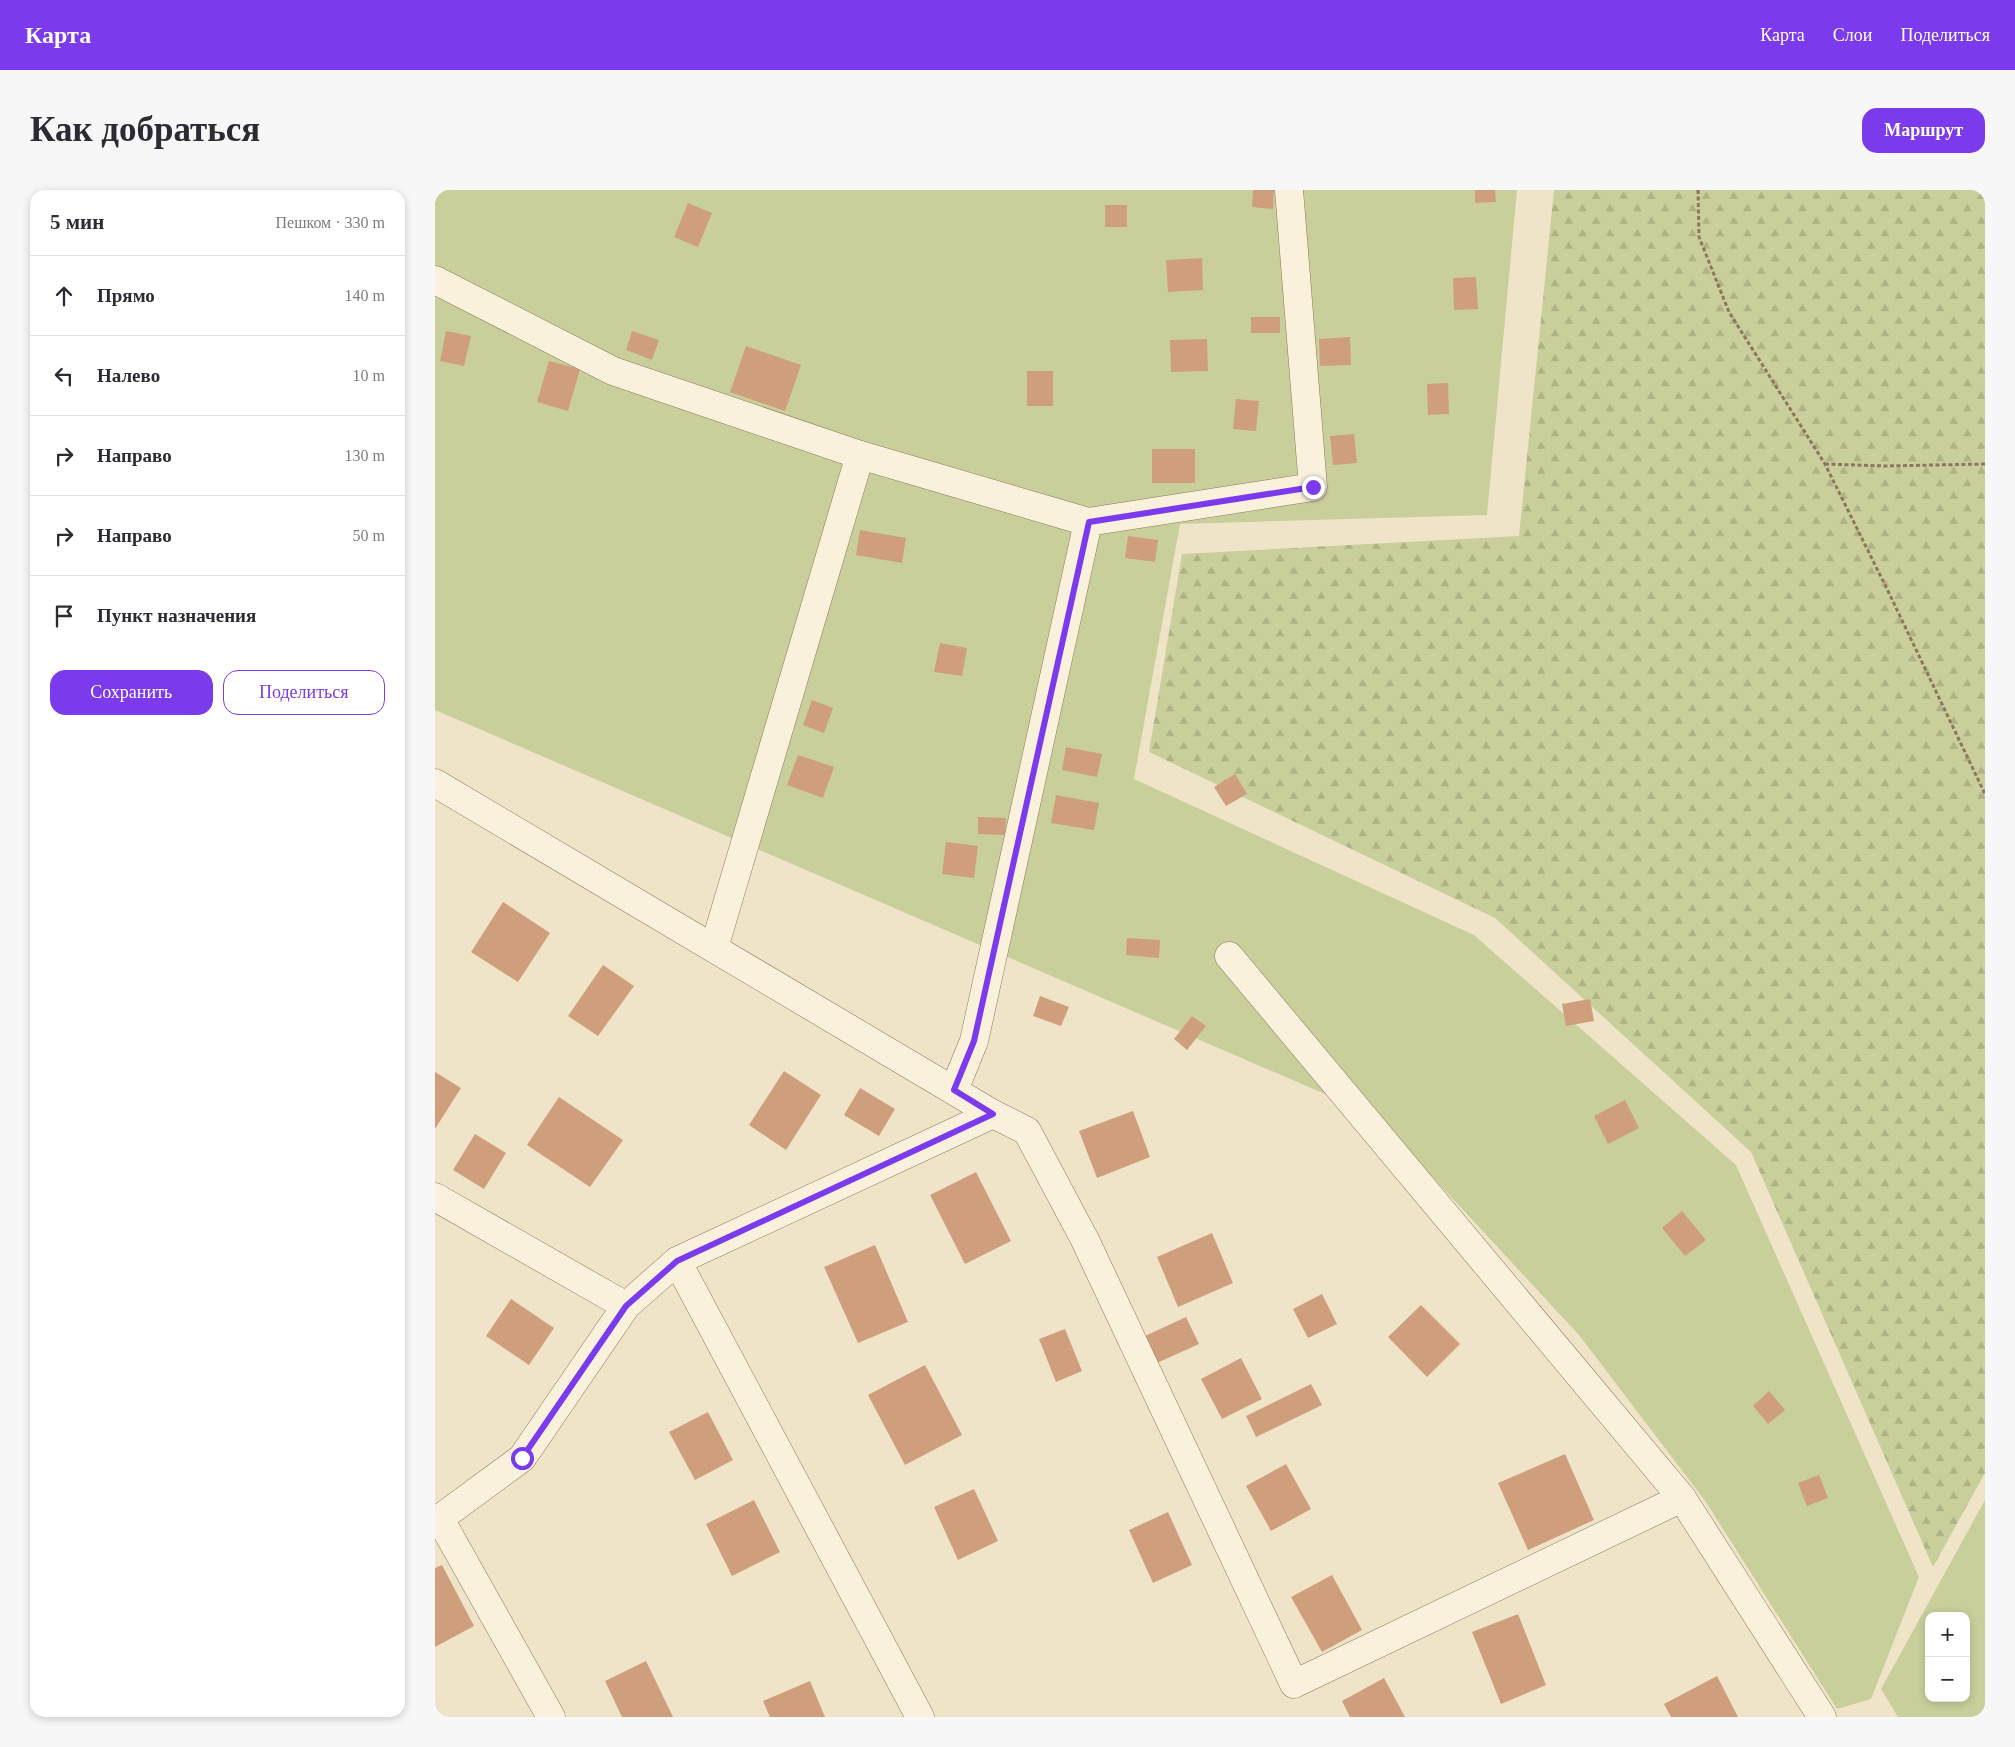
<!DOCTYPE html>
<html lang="ru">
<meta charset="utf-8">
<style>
:root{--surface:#fff;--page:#f7f7f7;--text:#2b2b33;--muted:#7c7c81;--line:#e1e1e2;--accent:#7c3aed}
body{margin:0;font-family:"Times New Roman",serif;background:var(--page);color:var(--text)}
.controls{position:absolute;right:15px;bottom:15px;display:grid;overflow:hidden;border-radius:10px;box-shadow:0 2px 8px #0003}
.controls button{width:45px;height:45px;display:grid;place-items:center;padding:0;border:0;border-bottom:1px solid var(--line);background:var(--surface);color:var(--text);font:25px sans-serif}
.stop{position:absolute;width:15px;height:15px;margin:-11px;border:4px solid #7c3aed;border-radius:50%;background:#fff}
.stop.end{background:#7c3aed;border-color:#fff;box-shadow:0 1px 5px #0008}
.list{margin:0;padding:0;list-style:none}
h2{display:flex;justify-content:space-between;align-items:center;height:65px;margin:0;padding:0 20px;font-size:21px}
h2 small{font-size:16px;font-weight:400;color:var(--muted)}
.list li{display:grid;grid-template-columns:32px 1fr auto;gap:15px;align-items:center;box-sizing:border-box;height:80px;padding:0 20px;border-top:1px solid var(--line)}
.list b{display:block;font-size:19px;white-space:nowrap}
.list em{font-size:16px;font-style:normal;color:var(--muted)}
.actions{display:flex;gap:10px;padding:15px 20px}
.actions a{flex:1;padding:11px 0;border:1px solid var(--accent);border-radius:15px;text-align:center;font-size:18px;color:var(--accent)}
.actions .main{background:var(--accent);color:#fff}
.icon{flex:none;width:28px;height:28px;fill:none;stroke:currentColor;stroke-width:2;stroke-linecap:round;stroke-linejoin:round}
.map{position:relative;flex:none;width:1550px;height:1527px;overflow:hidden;border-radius:15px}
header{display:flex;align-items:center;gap:30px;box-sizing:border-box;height:70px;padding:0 25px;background:var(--accent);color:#fff}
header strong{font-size:24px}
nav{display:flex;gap:28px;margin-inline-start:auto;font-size:18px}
.intro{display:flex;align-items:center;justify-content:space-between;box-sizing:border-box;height:120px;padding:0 30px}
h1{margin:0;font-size:35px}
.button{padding:12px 22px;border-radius:15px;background:var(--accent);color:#fff;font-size:18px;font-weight:700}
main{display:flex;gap:30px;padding:0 30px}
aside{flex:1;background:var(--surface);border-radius:15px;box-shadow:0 2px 8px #0003}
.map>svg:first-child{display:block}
</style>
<header>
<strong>Карта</strong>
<nav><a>Карта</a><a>Слои</a><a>Поделиться</a></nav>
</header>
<div class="intro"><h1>Как добраться</h1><a class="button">Маршрут</a></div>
<main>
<aside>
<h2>5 мин<small>Пешком · 330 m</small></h2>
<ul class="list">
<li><svg class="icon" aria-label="ahead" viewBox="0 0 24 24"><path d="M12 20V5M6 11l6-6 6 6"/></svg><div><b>Прямо</b></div><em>140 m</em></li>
<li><svg class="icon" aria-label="left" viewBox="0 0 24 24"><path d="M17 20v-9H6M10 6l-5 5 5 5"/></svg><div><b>Налево</b></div><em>10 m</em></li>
<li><svg class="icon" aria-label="right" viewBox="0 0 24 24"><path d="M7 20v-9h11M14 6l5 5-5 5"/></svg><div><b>Направо</b></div><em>130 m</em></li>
<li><svg class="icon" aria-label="right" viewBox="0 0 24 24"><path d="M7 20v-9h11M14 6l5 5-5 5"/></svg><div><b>Направо</b></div><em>50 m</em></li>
<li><svg class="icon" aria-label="arrive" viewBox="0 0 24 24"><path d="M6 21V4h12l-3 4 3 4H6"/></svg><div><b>Пункт назначения</b></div></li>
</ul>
<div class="actions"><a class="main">Сохранить</a><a>Поделиться</a></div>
</aside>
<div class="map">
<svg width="1550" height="1527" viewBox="0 0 1550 1527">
<defs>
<pattern id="forest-firs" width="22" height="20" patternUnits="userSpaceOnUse" patternTransform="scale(1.25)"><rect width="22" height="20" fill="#c9cf9b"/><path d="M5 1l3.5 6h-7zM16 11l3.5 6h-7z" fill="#aeb285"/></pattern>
</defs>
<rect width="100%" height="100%" fill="#f0e4c8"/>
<g fill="#c9cf9b" fill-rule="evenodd">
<polygon points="0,0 1082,0 1052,325 745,334 699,589 1039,745 1301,975 1484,1387 1436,1509 1402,1519 1271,1312 1144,1145 941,926 0,520"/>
<path d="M1550 1310V1527H1463L1446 1499ZM1494 1426H1531V1508H1494Z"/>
</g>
<polygon fill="url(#forest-firs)" points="1119,0 1550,0 1550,1283 1498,1377 1316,962 1060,728 714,562 747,364 1084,346"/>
<g fill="#cf9f7d">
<polygon points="818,0 839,0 838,19 817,17"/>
<polygon points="1040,0 1060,0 1061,12 1040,13"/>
<polygon points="253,13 277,23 263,57 239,47"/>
<rect x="670" y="15" width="22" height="22"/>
<polygon points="767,68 768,100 733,102 731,70"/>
<polygon points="1041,87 1043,119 1019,120 1018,88"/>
<rect x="816" y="127" width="29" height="16"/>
<polygon points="11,141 36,146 29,176 5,171"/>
<polygon points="197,141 224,150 217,170 191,160"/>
<polygon points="915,147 916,175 885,176 884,149"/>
<polygon points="772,149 773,181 736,182 735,150"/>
<polygon points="311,156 366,175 350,221 295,202"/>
<polygon points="114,171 145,179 133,221 102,212"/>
<rect x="592" y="181" width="26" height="35"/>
<polygon points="1013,193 1014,224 993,225 992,194"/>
<polygon points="801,209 824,211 821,241 798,239"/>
<polygon points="919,244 922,273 898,275 895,246"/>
<rect x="717" y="259" width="43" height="34"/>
<polygon points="425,340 471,348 467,373 421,365"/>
<polygon points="693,346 723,350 720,372 690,368"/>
<polygon points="505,453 532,458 527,486 499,482"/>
<polygon points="377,510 398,518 389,543 368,535"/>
<polygon points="631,557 667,564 662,587 627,580"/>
<polygon points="363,565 399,577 388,608 352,595"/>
<polygon points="800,584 812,604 791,616 779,597"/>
<polygon points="621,605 664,613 659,640 616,633"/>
<polygon points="543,627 571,628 570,645 543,644"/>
<polygon points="511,652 543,656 539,688 507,684"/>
<polygon points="68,712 115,743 83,792 36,762"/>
<polygon points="692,748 725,750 724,768 691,765"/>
<polygon points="168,775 199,796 163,846 133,826"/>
<polygon points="605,806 634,817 626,836 598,826"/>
<polygon points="1155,809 1159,831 1131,836 1127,814"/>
<polygon points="757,826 771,836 752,860 739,849"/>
<polygon points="349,881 386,905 351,960 314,935"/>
<polygon points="0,882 26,898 0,939"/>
<polygon points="425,898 460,919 444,946 409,925"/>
<polygon points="124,907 188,950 155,997 92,955"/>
<polygon points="1190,910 1204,938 1173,954 1159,926"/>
<polygon points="698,921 715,967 662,988 644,941"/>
<polygon points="40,944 71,963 49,999 18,980"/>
<polygon points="541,982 576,1051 530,1074 495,1005"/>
<polygon points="1247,1021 1271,1050 1250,1066 1227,1038"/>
<polygon points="777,1043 798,1093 743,1117 722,1067"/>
<polygon points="440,1055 473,1132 423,1153 389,1077"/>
<polygon points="887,1104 902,1134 873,1148 858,1119"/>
<polygon points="76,1109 119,1138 94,1175 51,1146"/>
<polygon points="986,1115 1025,1154 992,1187 953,1147"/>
<polygon points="751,1127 764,1154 722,1173 710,1146"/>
<polygon points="630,1139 647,1181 621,1192 604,1149"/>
<polygon points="806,1168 827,1209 787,1229 766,1189"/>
<polygon points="490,1175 527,1245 470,1275 433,1205"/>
<polygon points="876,1194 887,1215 821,1247 811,1226"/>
<polygon points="1334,1201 1350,1220 1333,1234 1318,1216"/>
<polygon points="273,1222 298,1270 260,1290 234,1242"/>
<polygon points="1130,1264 1159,1330 1093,1360 1063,1293"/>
<polygon points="851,1274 876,1319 836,1341 811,1296"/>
<polygon points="1384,1285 1393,1308 1372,1316 1363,1293"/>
<polygon points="539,1299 563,1351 523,1370 499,1317"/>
<polygon points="319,1310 345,1362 297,1386 271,1334"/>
<polygon points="733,1322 757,1375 718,1393 694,1340"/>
<polygon points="7,1375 39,1436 0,1457 0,1378"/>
<polygon points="897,1385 927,1440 887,1462 856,1407"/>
<polygon points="1083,1424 1111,1495 1066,1514 1037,1442"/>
<polygon points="211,1471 238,1527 187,1527 170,1491"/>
<polygon points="1282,1486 1303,1527 1236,1527 1229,1514"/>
<polygon points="949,1488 970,1527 915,1527 907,1511"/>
<polygon points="375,1491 390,1527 335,1527 328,1511"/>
</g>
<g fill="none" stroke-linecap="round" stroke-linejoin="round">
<g stroke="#8d765c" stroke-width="29">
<g id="minor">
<polyline points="0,90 178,181 425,265"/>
<polyline points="0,593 558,924 592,941 650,1050 859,1494 1247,1308 1387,1527"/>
<polyline points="279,758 425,265 653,332"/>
<polyline points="794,766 1247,1308"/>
<polyline points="519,900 539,851 653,332 878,297 854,0"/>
<polyline points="0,1007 191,1116"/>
<polyline points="242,1071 485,1527"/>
<polyline points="5,1329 116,1527"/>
<polyline points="0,1332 87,1268 191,1116 242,1071 558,924"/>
</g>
</g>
<g stroke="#8d765c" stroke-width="3" stroke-dasharray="4 2.5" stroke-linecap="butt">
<polyline points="1263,0 1264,47 1294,122 1390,274 1453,401 1550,604"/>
<polyline points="1390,274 1450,276 1550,274"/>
</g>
<use href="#minor" stroke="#faf1dc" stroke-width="28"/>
</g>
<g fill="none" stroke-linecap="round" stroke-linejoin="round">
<polyline stroke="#7c3aed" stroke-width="6" points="87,1268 191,1116 242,1071 558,924 519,900 539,851 654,332 878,297"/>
</g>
</svg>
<div class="controls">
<button>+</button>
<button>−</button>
</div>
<div class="stop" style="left:87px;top:1268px"></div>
<div class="stop end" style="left:878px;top:297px"></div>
</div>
</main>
